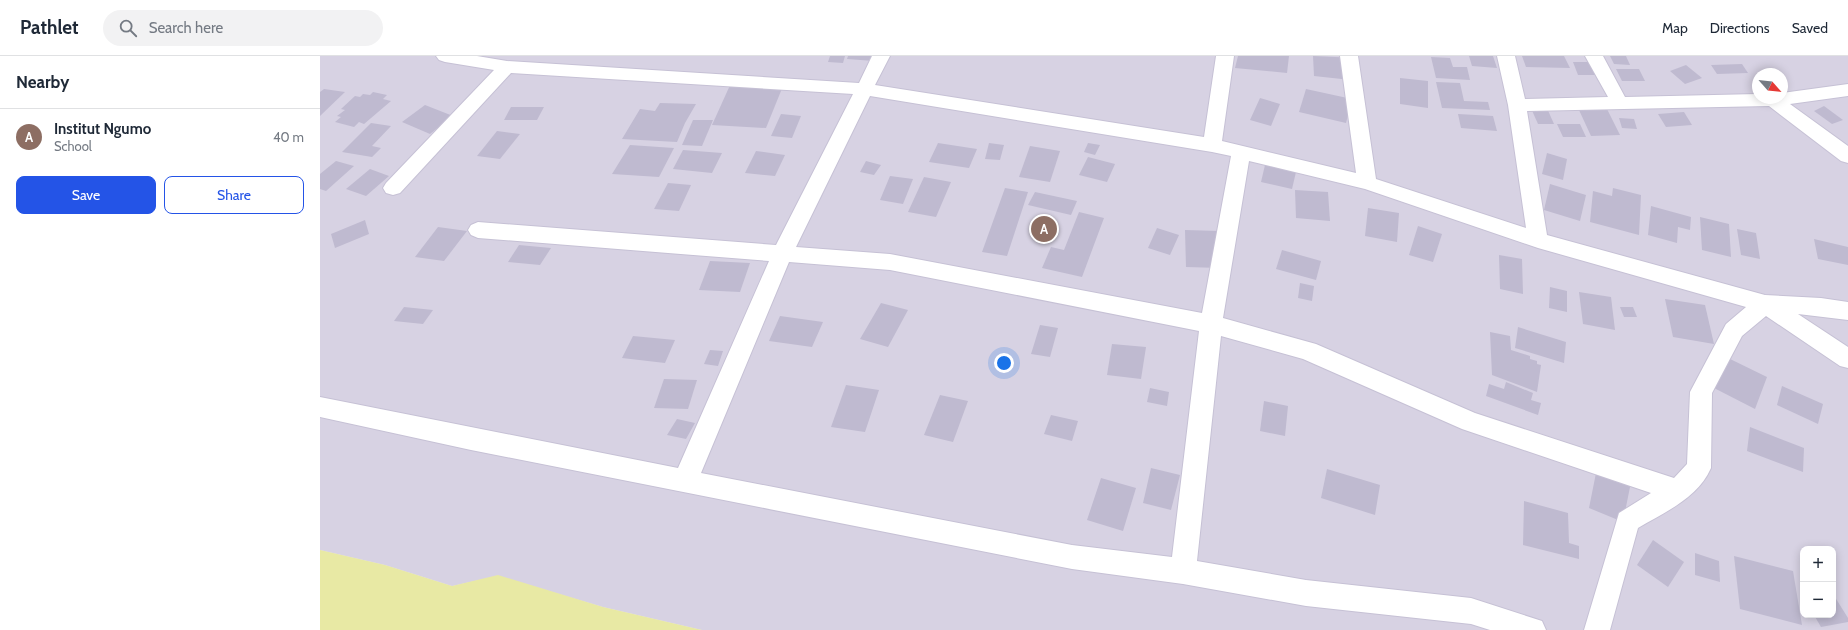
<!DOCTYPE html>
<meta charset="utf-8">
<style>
:root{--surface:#fff;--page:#f2f2f3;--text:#1f2937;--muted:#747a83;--line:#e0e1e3;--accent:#2454e7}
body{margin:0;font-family:Cabin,sans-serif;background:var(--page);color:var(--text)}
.controls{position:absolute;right:12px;bottom:12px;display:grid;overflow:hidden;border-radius:8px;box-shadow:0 2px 10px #0003}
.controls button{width:36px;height:36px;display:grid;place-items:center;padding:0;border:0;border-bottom:1px solid var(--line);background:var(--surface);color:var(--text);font:20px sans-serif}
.compass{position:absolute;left:1432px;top:12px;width:36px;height:36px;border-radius:50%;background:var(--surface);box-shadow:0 2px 10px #0003;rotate:117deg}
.you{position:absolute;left:684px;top:307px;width:14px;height:14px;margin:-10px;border:3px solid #fff;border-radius:50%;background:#1a73e8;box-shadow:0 0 0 6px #1a73e833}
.badge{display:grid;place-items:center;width:26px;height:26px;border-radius:50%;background:var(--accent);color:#fff;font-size:13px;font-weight:700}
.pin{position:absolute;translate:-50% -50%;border:2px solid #fff;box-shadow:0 1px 4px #0006}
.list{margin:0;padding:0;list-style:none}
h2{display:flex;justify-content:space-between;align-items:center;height:52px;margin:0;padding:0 16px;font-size:17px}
h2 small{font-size:13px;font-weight:400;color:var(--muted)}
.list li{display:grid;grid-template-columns:26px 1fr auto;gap:12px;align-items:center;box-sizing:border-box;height:56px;padding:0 16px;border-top:1px solid var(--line)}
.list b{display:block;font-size:15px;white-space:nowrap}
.list p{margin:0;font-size:13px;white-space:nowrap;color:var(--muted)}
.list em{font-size:13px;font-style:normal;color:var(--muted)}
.actions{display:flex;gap:8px;padding:12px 16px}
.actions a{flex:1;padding:9px 0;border:1px solid var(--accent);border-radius:8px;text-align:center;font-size:14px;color:var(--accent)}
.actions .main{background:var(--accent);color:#fff}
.icon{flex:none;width:22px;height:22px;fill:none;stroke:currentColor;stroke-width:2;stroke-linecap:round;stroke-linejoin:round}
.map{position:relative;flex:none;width:1528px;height:574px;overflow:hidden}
header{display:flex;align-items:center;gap:24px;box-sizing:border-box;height:56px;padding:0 20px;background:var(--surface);border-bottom:1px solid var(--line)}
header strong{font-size:19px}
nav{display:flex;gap:22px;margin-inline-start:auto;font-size:14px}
.search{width:280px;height:36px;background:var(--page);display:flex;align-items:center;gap:10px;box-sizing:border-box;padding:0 14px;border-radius:22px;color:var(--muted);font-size:15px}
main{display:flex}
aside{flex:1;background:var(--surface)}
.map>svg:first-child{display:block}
</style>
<header>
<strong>Pathlet</strong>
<div class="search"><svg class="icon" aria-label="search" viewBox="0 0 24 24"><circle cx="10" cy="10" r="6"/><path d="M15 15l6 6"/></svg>Search here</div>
<nav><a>Map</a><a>Directions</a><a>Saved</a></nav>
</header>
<main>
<aside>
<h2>Nearby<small></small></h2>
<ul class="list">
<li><span class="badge" style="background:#8d6e63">A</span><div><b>Institut Ngumo</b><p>School</p></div><em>40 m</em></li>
</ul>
<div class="actions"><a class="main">Save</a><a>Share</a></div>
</aside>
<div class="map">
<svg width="1528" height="574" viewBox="0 0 1528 574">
<rect width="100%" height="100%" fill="#e7e3f0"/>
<path fill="#d7d2e3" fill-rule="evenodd" d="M0 0H1528V574H382L283 551 178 520 132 530 65 509 0 494ZM1438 18H1462V42H1438ZM1483 493H1513V559H1483Z"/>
<polygon fill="#e8e9a4" points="0,494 65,509 132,530 178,519 283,551 382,574 0,574"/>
<g fill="#bfbad0">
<polygon points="510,0 525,0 523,7 508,6"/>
<polygon points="528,0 556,0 554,5 527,3"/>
<polygon points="918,0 969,0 967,17 915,12"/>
<polygon points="993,0 1037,2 1040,25 994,20"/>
<polygon points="1149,0 1173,0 1177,12 1152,10"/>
<polygon points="1202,0 1244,0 1250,12 1206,11"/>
<polygon points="1290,0 1306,0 1310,9 1294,8"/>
<polygon points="1111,1 1130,2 1133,11 1147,11 1150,24 1116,22"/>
<polygon points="1253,6 1280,6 1284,19 1258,19"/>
<polygon points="1422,8 1428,17 1397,18 1391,9"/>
<polygon points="1366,9 1382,22 1365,28 1350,15"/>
<polygon points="1296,13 1319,13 1325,25 1302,25"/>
<polygon points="1080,22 1108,25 1108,52 1080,48"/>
<polygon points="1116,26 1140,27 1144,45 1168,46 1170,54 1122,52"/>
<polygon points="411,27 463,30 446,72 392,69"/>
<polygon points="4,33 25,36 0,60 0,36"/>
<polygon points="986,33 1032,43 1026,67 979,56"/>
<polygon points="53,36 67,39 63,43 71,45 44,68 39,66 34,71 15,66 21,61 17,60 25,54 21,53 35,40 40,41 43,38 50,39"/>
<polygon points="940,42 960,48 951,70 930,64"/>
<polygon points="340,47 376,48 365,67 357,86 302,83 320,53 335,55"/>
<polygon points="105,49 133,60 110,78 82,66"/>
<polygon points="1210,50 1226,50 1234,68 1218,68"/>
<polygon points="1504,50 1523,64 1512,68 1494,55"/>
<polygon points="191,51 224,51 217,64 184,64"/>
<polygon points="1287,53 1300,79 1271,80 1259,54"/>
<polygon points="1364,56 1372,69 1346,71 1338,58"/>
<polygon points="461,58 481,60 472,82 451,80"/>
<polygon points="1138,58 1173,60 1177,75 1141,72"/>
<polygon points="1299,62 1314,63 1317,73 1302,72"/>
<polygon points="373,64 393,64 382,90 362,89"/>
<polygon points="51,67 71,70 52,90 61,92 52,101 22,96"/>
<polygon points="1237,68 1260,68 1266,81 1243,81"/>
<polygon points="177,75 200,78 180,103 157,100"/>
<polygon points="618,87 657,93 649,112 609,106"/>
<polygon points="669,87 684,89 680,104 665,103"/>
<polygon points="768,87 780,89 775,99 764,96"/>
<polygon points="310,89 354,92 339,121 292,118"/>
<polygon points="710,90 740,95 730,126 699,121"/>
<polygon points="363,94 402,97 392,117 353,113"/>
<polygon points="436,95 465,99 455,120 425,117"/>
<polygon points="1227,97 1247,103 1243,124 1222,118"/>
<polygon points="768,101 795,108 787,126 759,119"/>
<polygon points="16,105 34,110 6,135 0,133 0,118"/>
<polygon points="546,105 561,109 554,119 540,116"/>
<polygon points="945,109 976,116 972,133 941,126"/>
<polygon points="50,113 69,120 46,140 26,133"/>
<polygon points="570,120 593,123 583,148 560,144"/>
<polygon points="604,121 631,126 616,161 588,156"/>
<polygon points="348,127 371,129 359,155 334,153"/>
<polygon points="1230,128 1266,139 1260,165 1224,154"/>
<polygon points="685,132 708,136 687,200 662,196"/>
<polygon points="1293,132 1321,139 1319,179 1270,166 1273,135 1292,140"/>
<polygon points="975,134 1008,136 1010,165 976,162"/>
<polygon points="715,136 757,145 751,159 708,149"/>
<polygon points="1331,150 1371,161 1370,174 1358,171 1357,187 1328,179"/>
<polygon points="1048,152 1079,157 1077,186 1045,180"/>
<polygon points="759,156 784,162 762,221 722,212 731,191 744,194"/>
<polygon points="1380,161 1409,168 1411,201 1382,194"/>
<polygon points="45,164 49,178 15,192 11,178"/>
<polygon points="1098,170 1122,178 1113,206 1089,199"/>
<polygon points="118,171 147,175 124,205 95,201"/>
<polygon points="837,172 859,179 850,199 828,192"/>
<polygon points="1417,173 1436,177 1440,203 1421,199"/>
<polygon points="865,174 899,175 901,212 866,211"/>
<polygon points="1494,183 1528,191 1528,209 1498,203"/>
<polygon points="199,189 231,192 220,209 188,206"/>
<polygon points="962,194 1001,205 996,224 956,213"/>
<polygon points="1179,199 1202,203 1203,238 1180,233"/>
<polygon points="390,205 430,207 420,236 379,234"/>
<polygon points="980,227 994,230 992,245 978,242"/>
<polygon points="1230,231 1247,235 1247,256 1229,252"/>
<polygon points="1259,236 1291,241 1295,274 1263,268"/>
<polygon points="1345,243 1385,249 1394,288 1353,281"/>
<polygon points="561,247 588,254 568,291 540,283"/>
<polygon points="84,251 113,254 103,268 74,265"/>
<polygon points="1300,251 1313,251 1317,261 1304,261"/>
<polygon points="460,260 503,266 492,291 449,285"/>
<polygon points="720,269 738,272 730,301 711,298"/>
<polygon points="1198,271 1246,286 1244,307 1195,292"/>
<polygon points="1170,276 1190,280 1191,294 1210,300 1210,303 1217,305 1217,308 1221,309 1217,336 1172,319"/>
<polygon points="313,280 355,284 345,307 302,302"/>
<polygon points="792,288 826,291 821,323 787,319"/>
<polygon points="390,294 403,295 398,310 384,308"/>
<polygon points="1406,301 1447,321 1435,353 1394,332"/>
<polygon points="344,323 377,324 368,353 334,352"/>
<polygon points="1186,326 1213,337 1211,344 1221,347 1218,359 1166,340 1169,328 1184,333"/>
<polygon points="526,329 559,334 545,376 511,371"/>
<polygon points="1462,330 1503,348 1498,368 1457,349"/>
<polygon points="830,332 849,336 847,350 827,346"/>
<polygon points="620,339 648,345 633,386 604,379"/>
<polygon points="944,345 968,350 965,380 940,375"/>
<polygon points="731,359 758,365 752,385 724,378"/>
<polygon points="357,363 375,367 366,383 347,379"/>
<polygon points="1430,371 1484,392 1483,416 1427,395"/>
<polygon points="831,412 860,419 851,454 823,447"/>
<polygon points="1277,412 1311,426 1303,466 1269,452"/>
<polygon points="1007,413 1060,429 1055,459 1001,442"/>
<polygon points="781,422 816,432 803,475 767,464"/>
<polygon points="1204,445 1248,457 1249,487 1259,490 1259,503 1203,489"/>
<polygon points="1333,484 1364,506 1348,531 1317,509"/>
<polygon points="1375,497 1399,505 1400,526 1375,519"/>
<polygon points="1414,500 1473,515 1482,569 1420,553"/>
<polygon points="1513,538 1528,562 1528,566 1501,571 1494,559 1513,559"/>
</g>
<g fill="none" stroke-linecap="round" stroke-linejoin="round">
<g stroke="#c6c1d5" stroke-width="2">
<path id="minor" d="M116 0H157L187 5 539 27 552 0H570L555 29 884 81 896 0H914L902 85 1036 117 1020 0H1038L1056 123 1206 172 1188 49 1177 0H1195L1205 43 1288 41 1265 0H1283L1305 41 1438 38V42H1462V37L1528 28V40L1470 48 1528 90V107L1521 105 1449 50 1207 55 1227 179 1445 239 1501 242 1528 246V264L1478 258 1528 291V312L1520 310 1446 260 1422 280 1392 337 1391 412C1378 442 1345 456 1318 472L1290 574H1264L1299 457 1331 437 1142 373 983 303 901 280 877 505 986 524 1151 542 1222 565 1226 574H1170L1151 568 986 550 863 528 752 513 151 394 0 361V341L358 412 449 205 158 182 151 179 148 174 151 169 158 166 456 189 533 38 191 17 80 137 73 139 66 137 63 132 66 127 174 14 125 6 119 4ZM550 40 892 96 911 100 882 257 570 198 476 191ZM929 105 1045 133 1218 192 1426 251 1406 268 1370 336 1367 408 1354 422 1155 357 996 288 903 262ZM469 206 570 214 879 275 852 501 752 489 381 417Z"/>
</g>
<use href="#minor" fill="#fff" fill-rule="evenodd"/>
</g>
</svg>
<div class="controls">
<button>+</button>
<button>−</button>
</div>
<svg class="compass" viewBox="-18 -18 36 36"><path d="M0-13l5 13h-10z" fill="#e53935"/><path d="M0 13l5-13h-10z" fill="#747a83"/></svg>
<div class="you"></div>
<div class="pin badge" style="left:724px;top:173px;background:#8d6e63">A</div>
</div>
</main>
